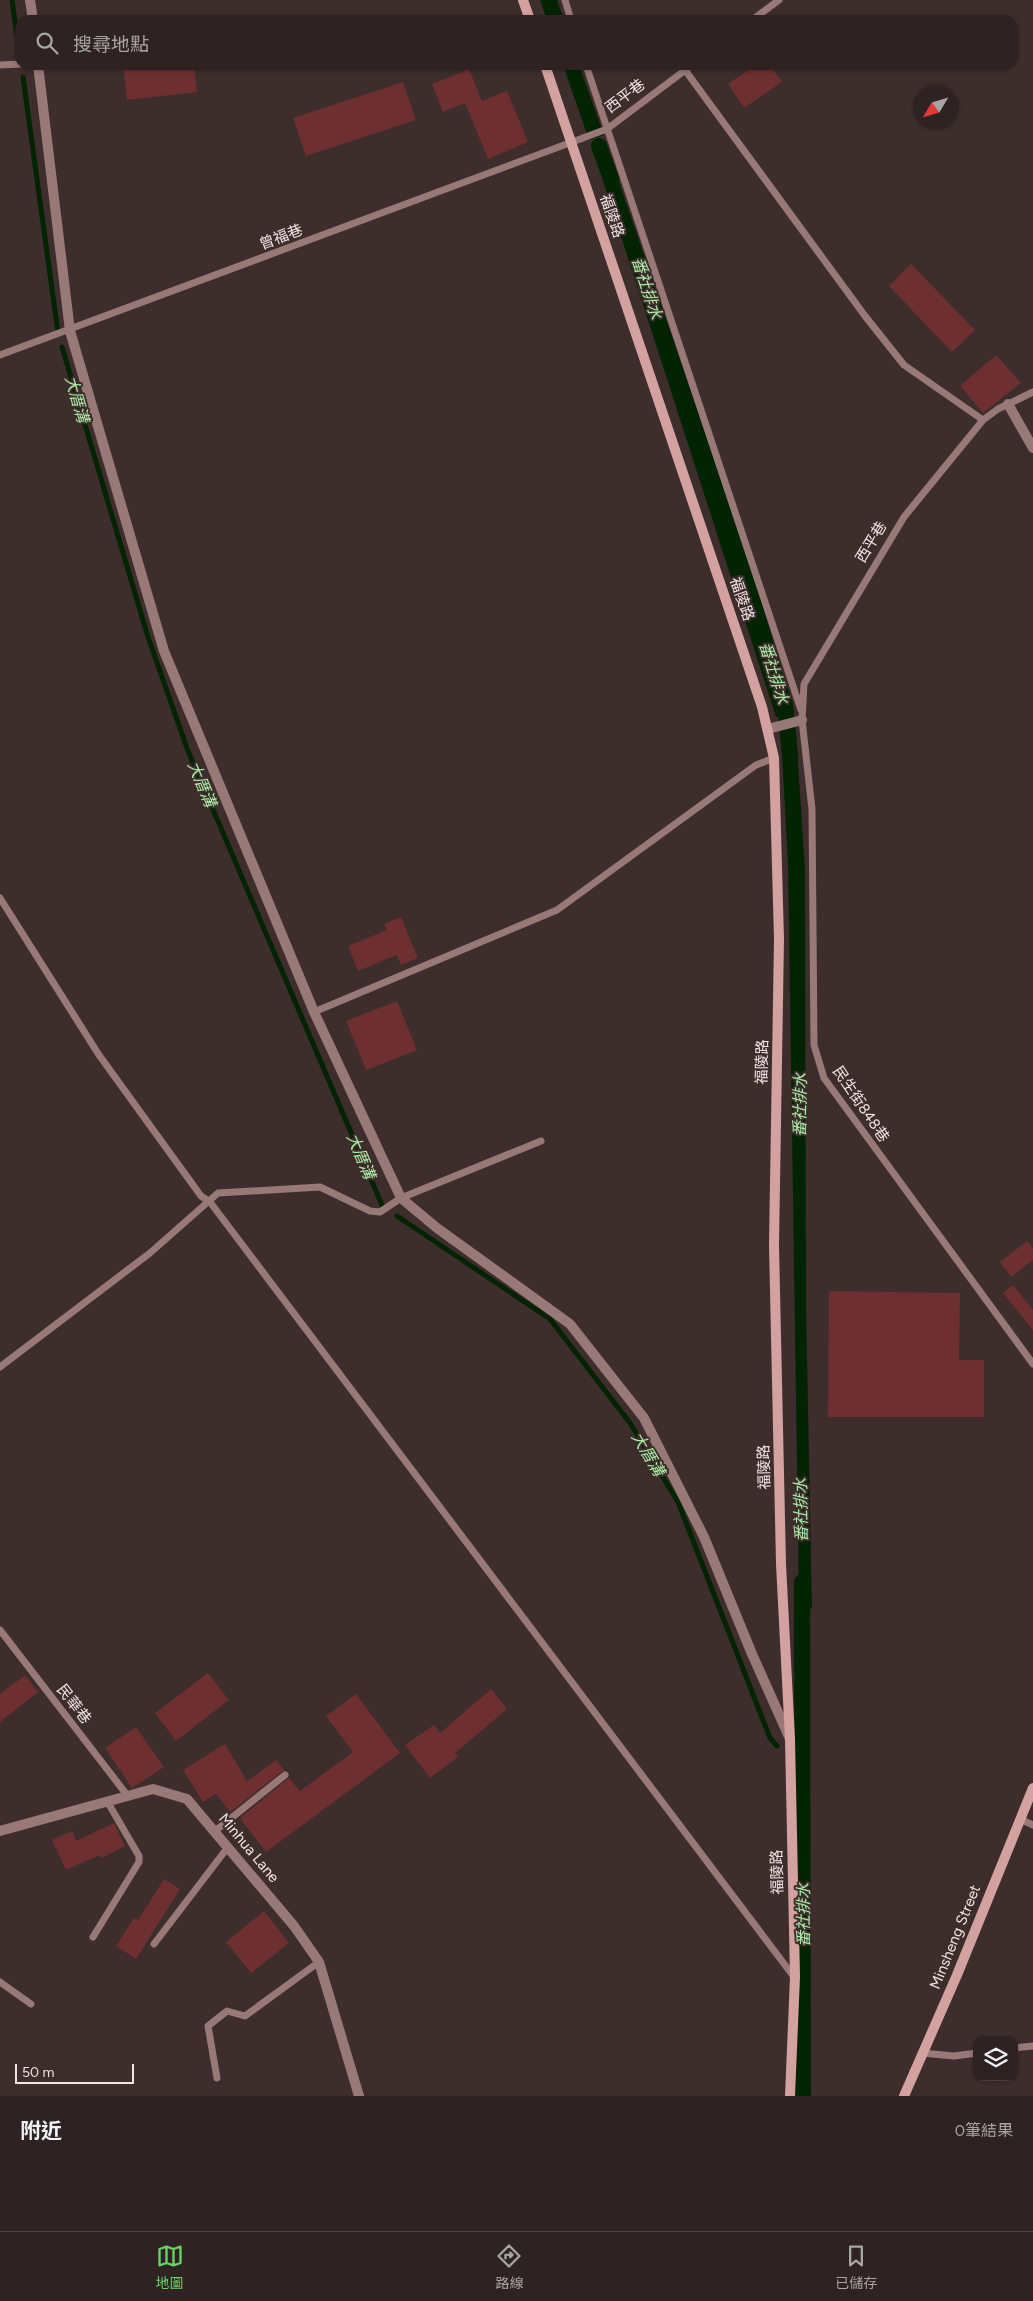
<!DOCTYPE html>
<html lang="zh-TW">
<meta charset="utf-8">
<style>
:root{--surface:#2e2222;--page:#362a2a;--text:#f1f3f6;--muted:#a7a4a5;--line:#493f40;--accent:#68d465}
body{margin:0;font-family:Figtree,"Noto Sans TC",sans-serif;background:var(--page);color:var(--text)}
.controls{position:absolute;right:15px;bottom:15px;display:grid;overflow:hidden;border-radius:10px;box-shadow:0 1px 4px #0004}
.controls button{width:45px;height:45px;display:grid;place-items:center;padding:0;border:0;border-bottom:1px solid var(--line);background:var(--surface);color:var(--text);font:25px sans-serif}
.compass{position:absolute;left:913px;top:85px;width:45px;height:45px;border-radius:50%;background:var(--surface);box-shadow:0 1px 4px #0004;rotate:232deg}
.scale{position:absolute;left:15px;bottom:12px;width:119px;box-sizing:border-box;padding-left:5px;border:2px solid #efe3e3;border-top:0;font-size:14px;line-height:18px;white-space:nowrap;color:#efe3e3;-webkit-text-stroke:4px #3e2d2d;paint-order:stroke}
.list{margin:0;padding:0;list-style:none}
h2{display:flex;justify-content:space-between;align-items:center;height:65px;margin:0;padding:0 20px;font-size:21px}
h2 small{font-size:16px;font-weight:400;color:var(--muted)}
.icon{flex:none;width:28px;height:28px;fill:none;stroke:currentColor;stroke-width:2;stroke-linecap:round;stroke-linejoin:round}
.map{position:relative;flex:none;width:1033px;height:2096px;overflow:hidden}
.search{position:absolute;background:var(--surface);box-shadow:0 1px 4px #0004;left:15px;right:15px;top:15px;height:55px;display:flex;align-items:center;gap:12px;box-sizing:border-box;padding:0 18px;border-radius:15px;color:var(--muted);font-size:19px}
.sheet{height:135px;background:var(--surface)}
nav{display:flex;justify-content:space-around;align-items:center;box-sizing:border-box;height:70px;border-top:1px solid var(--line);background:var(--surface);font-size:14px;color:var(--muted)}
nav a{display:grid;justify-items:center;gap:2px}
nav .on{color:var(--accent)}
.map>svg:first-child{display:block}
.water{fill:#032403}
.lines{fill:none;stroke-linecap:round;stroke-linejoin:round}
.stream{stroke:#032403;stroke-width:5}
.canal{stroke:#032403;stroke-width:16}
.building{fill:#6d2f30}
.lane{stroke:#997978;stroke-width:7}
.street{stroke:#997978;stroke-width:10}
.secondary{stroke:#d3a19f;stroke-width:10}
.labels{text-anchor:middle;dominant-baseline:central;stroke-width:4;stroke-linejoin:round;paint-order:stroke}
.street-label{font-size:15px;fill:#efe3e3;stroke:#3e2d2d}
.water-label{font-size:16px;font-style:italic;fill:#a9eca4;stroke:#3e2d2d}
</style>
<div class="map">
<svg width="1033" height="2096" viewBox="0 0 1033 2096">
<rect width="100%" height="100%" fill="#3e2d2d"/>
<!-- water -->
<path class="water" d="M540,0H557L564,20H547Z
M563,65H579L604,135L589,140Z
M610,156L753,572L794,713L776,717L597,162Z
M796,732L805,870L806,1306L812,1609L799,1600L788,864L781,736Z"/>
<g class="lines">
<!-- stream -->
<path class="stream" d="M12,0L19,51
M23,77L58,333
M62,347L148,637L188,751L382,1205
M397,1216L550,1319L630,1423L678,1502L770,1738L777,1746
M803,1776L804,1777"/>
<!-- canal -->
<path class="canal" d="M599,146L611,179
M781,693L785,704L790,756
M802,1582L803,2096"/>
</g>
<!-- building -->
<path class="building" d="M123,65H194L197,92L127,100Z
M755,65H770L782,82L744,108L728,84Z
M469,69L482,101L507,91L528,142L488,159L465,103L443,112L432,84Z
M403,82L416,120L306,156L293,118Z
M911,264L975,330L952,352L889,286Z
M996,355L1021,383L983,413L960,386Z
M401,917L418,958L401,965L397,955L358,971L348,946L387,930L384,924Z
M397,1001L417,1050L366,1070L346,1021Z
M1027,1241L1033,1249V1260L1011,1277L1000,1262Z
M1013,1285L1033,1310V1330L1003,1293Z
M829,1291L960,1293L959,1360H984V1417H828Z
M208,1673L229,1700L176,1741L155,1713Z
M25,1675L38,1692L0,1722V1694Z
M491,1689L507,1709L455,1753L458,1757L430,1778L405,1745L434,1725L440,1733Z
M356,1694L400,1753L266,1852L240,1818L289,1778L300,1791L353,1752L326,1716Z
M136,1727L164,1767L132,1788L105,1748Z
M225,1744L247,1781L276,1760L284,1770L230,1812L216,1794L203,1802L183,1770Z
M114,1823L125,1846L101,1858L100,1855L66,1870L52,1840L72,1831L76,1841Z
M164,1879L180,1889L136,1959L116,1946L134,1918L138,1920Z
M264,1911L289,1943L251,1973L226,1942Z"/>
<g class="lines">
<!-- lane -->
<path class="lane" d="M565,0L571,20
M752,20L779,0
M0,65L20,64
M586,65L801,710
M685,70L865,316L904,365L983,420
M0,355L607,129L692,65
M1033,392L998,409L983,420L904,517L804,684L802,720L812,809L814,1045L824,1078L1033,1364
M0,898L99,1055L201,1196L210,1202L794,1977
M314,1012L557,910L756,765L774,758
M0,1367L150,1253L218,1193L320,1187L370,1211L380,1212L401,1198L541,1141
M0,1630L127,1795
M1020,1819L1033,1825
M215,1831L285,1775
M93,1937L139,1862V1856L107,1801
M154,1944L228,1847
M0,1982L31,2004
M1014,2048L1033,2046
M922,2053L954,2056L977,2053
M217,2078L208,2026L227,2011L245,2016L319,1962"/>
<!-- street -->
<path class="street" d="M30,0L33,20
M38,65L70,331L164,651L314,1012L401,1198L437,1228L570,1324L644,1418L704,1537L752,1654L790,1739
M1008,404L1033,448
M768,729L802,720
M0,1831L153,1789L187,1799L294,1926L319,1962L359,2096"/>
<!-- secondary -->
<path class="secondary" d="M523,0L530,20
M545,65L762,707L774,758L779,939L774,1245L781,1564L790,1739L795,1977L790,2096
M904,2096L957,1975L1033,1788"/>
</g>
<g class="labels">
<!-- street labels -->
<g class="street-label">
<text transform="translate(625 96) rotate(-37)">西平巷</text>
<text transform="translate(612 216) rotate(71)">福陵路</text>
<text transform="translate(281 237) rotate(-21)">曾福巷</text>
<text transform="translate(871 542) rotate(-59)">西平巷</text>
<text transform="translate(742 599) rotate(71)">福陵路</text>
<text transform="translate(762 1062) rotate(-89)">福陵路</text>
<text transform="translate(861 1104) rotate(56)">民生街848巷</text>
<text transform="translate(764 1467) rotate(-91)">福陵路</text>
<text transform="translate(74 1704) rotate(52)">民華巷</text>
<text transform="translate(249 1848) rotate(50)">Minhua Lane</text>
<text transform="translate(777 1872) rotate(-91)">福陵路</text>
<text transform="translate(955 1937) rotate(-68)">Minsheng Street</text>
</g>
<!-- water labels -->
<g class="water-label">
<text transform="translate(647 288) rotate(72)">番社排水</text>
<text transform="translate(77 399) rotate(74)">大厝溝</text>
<text transform="translate(774 673) rotate(73)">番社排水</text>
<text transform="translate(202 784) rotate(67)">大厝溝</text>
<text transform="translate(800 1105) rotate(-89)">番社排水</text>
<text transform="translate(361 1156) rotate(67)">大厝溝</text>
<text transform="translate(648 1454) rotate(59)">大厝溝</text>
<text transform="translate(801 1510) rotate(-91)">番社排水</text>
<text transform="translate(803 1915) rotate(-90)">番社排水</text>
</g>
</g>
</svg>
<div class="controls">
<button><svg class="icon" aria-label="layers" viewBox="0 0 24 24"><path d="M12 4l9 5-9 5-9-5zM3 14l9 5 9-5"/></svg></button>
</div>
<svg class="compass" viewBox="-18 -18 36 36"><path d="M0-13l5 13h-10z" fill="#e53935"/><path d="M0 13l5-13h-10z" fill="#a7a4a5"/></svg>
<div class="scale">50 m</div>
<div class="search"><svg class="icon" aria-label="search" viewBox="0 0 24 24"><circle cx="10" cy="10" r="6"/><path d="M15 15l6 6"/></svg>搜尋地點</div>
</div>
<section class="sheet">
<h2>附近<small>0筆結果</small></h2>
<ul class="list">
</ul>
</section>
<nav>
<a class="on"><svg class="icon" aria-label="map" viewBox="0 0 24 24"><path d="M3 6l6-2 6 2 6-2v14l-6 2-6-2-6 2zM9 4v14M15 6v14"/></svg>地圖</a>
<a><svg class="icon" aria-label="directions" viewBox="0 0 24 24"><path d="M12 3l9 9-9 9-9-9zM9 14v-3h6M13 9l2 2-2 2"/></svg>路線</a>
<a><svg class="icon" aria-label="saved" viewBox="0 0 24 24"><path d="M7 4h10v16l-5-4-5 4z"/></svg>已儲存</a>
</nav>
